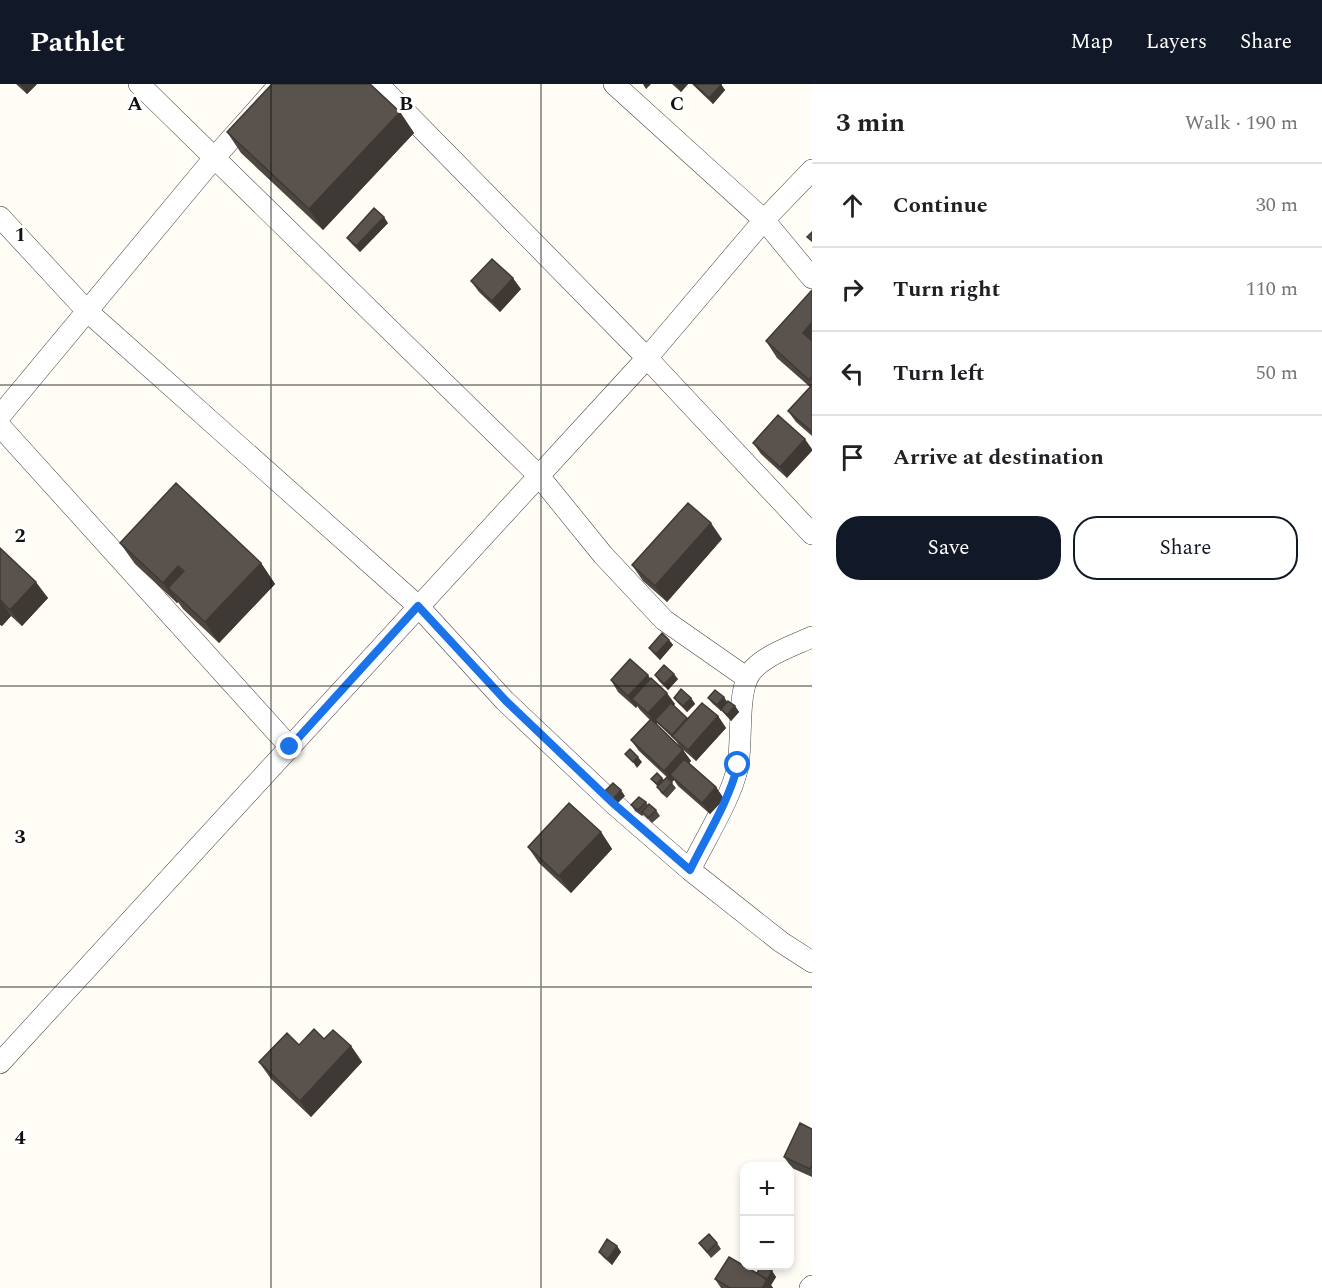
<!DOCTYPE html>
<meta charset="utf-8">
<style>
:root{--surface:#fff;--page:#f2f2f2;--text:#202124;--muted:#757577;--line:#e0e0e0;--accent:#111827}
body{margin:0;font-family:Spectral,serif;background:var(--page);color:var(--text)}
.controls{position:absolute;right:18px;bottom:18px;display:grid;overflow:hidden;border-radius:12px;box-shadow:0 3px 9px #0003}
.controls button{width:54px;height:54px;display:grid;place-items:center;padding:0;border:0;border-bottom:2px solid var(--line);background:var(--surface);color:var(--text);font:30px sans-serif}
.stop{position:absolute;width:18px;height:18px;margin:-14px;border:4px solid #1a73e8;border-radius:50%;background:#fff}
.stop.end{background:#1a73e8;border-color:#fff;box-shadow:0 2px 6px #0008}
.list{margin:0;padding:0;list-style:none}
h2{display:flex;justify-content:space-between;align-items:center;height:78px;margin:0;padding:0 24px;font-size:26px}
h2 small{font-size:20px;font-weight:400;color:var(--muted)}
.list li{display:grid;grid-template-columns:39px 1fr auto;gap:18px;align-items:center;box-sizing:border-box;height:84px;padding:0 24px;border-top:2px solid var(--line)}
.list b{display:block;font-size:22px;white-space:nowrap}
.list em{font-size:20px;font-style:normal;color:var(--muted)}
.actions{display:flex;gap:12px;padding:18px 24px}
.actions a{flex:1;padding:14px 0;border:2px solid var(--accent);border-radius:24px;text-align:center;font-size:21px;color:var(--accent)}
.actions .main{background:var(--accent);color:#fff}
.icon{flex:none;width:33px;height:33px;fill:none;stroke:currentColor;stroke-width:2;stroke-linecap:round;stroke-linejoin:round}
.map{position:relative;flex:none;width:812px;height:1204px;overflow:hidden}
header{display:flex;align-items:center;gap:36px;box-sizing:border-box;height:84px;padding:0 30px;background:var(--accent);color:#fff}
header strong{font-size:28px}
nav{display:flex;gap:33px;margin-inline-start:auto;font-size:21px}
main{display:flex}
aside{flex:1;background:var(--surface)}
.map>svg:first-child{display:block}
.lines{fill:none;stroke-linecap:round;stroke-linejoin:round}
.minor-casing{stroke:#444;stroke-width:22}
.minor{stroke:#fff;stroke-width:21}
.wall{fill:#4d4742}
.shaded-wall{fill:#3f3936}
.building{fill:#5a524d;stroke:#3f3936;stroke-width:1.5}
.route{stroke:#1a73e8;stroke-width:8}
.grid{fill:none;stroke:#111;stroke-width:1.5;stroke-opacity:0.55}
.grid-label{font-size:20px;text-anchor:middle;font-weight:bold;fill:#111;stroke:#fff;stroke-width:6;stroke-linejoin:round;paint-order:stroke}
</style>
<header>
<strong>Pathlet</strong>
<nav><a>Map</a><a>Layers</a><a>Share</a></nav>
</header>
<main>
<div class="map">
<svg width="812" height="1204" viewBox="0 0 812 1204">
<rect width="100%" height="100%" fill="#fffdf5"/>
<g class="lines">
<defs>
<path id="minor" d="M139,0L539,392L603,471L664,536L747,594
M378,0L647,274L812,450
M614,0L764,136L812,194
M0,133L87,227L418,522L505,617L614,720L690,786L781,858L812,878
M0,332L215,73L280,0
M0,342L290,663
M690,786C705,755 731,715 738,682C742,657 738,616 747,595C755,574 793,562 812,553
M0,979L647,274L764,136L812,86
M810,1204L812,1202"/>
</defs>
<!-- minor casing -->
<use href="#minor" class="minor-casing"/>
<!-- minor -->
<use href="#minor" class="minor"/>
</g>
<!-- wall -->
<path class="wall" d="M16,0H37L27,10Z
M672,0H688L681,8Z
M692,0H721L725,6L713,20Z
M400,28L414,49L323,146L241,69L227,48Z
M388,139L360,168L351,159L347,154Z
M471,197L521,205L500,228L479,208Z
M812,206V352L796,338L788,327L810,303L777,274L766,257Z
M778,331L787,394L761,370L753,359Z
M722,455L667,518L643,497L632,481Z
M120,459L261,479L275,500L219,559L183,525L178,518L177,519L135,480Z
M0,464L48,514L22,542L11,532L2,542L0,541Z
M669,556L673,561L660,576L653,569L649,564Z
M655,591L678,595L668,606L659,597Z
M650,595L675,620L673,622L688,635L718,632L726,644L696,677L680,663L676,657L657,639L656,640L683,666L691,677L689,679L716,703L724,715L710,730L678,702L674,696L672,698L639,667L631,656L650,636L640,626L637,622L636,624L618,608L611,596Z
M674,614H691L695,620L687,628L678,619Z
M708,614L727,618L735,622L739,628L731,637L721,626V627L712,619Z
M662,694L664,696L672,699L676,704L667,714L661,709L658,703L651,695Z
M646,718L648,721L656,726L660,732L652,739L644,730L642,732L635,727L631,721Z
M601,748L612,765L571,809L539,779L528,763Z
M324,955L351,962L362,978L311,1033L271,995L259,978L299,961Z
M812,1045V1093L792,1084L784,1073Z
M699,1159H717L721,1165L711,1174Z
M617,1162L621,1168L612,1181L603,1173L599,1168Z
M759,1182H774L772,1187L776,1193L771,1201L773,1204H721L715,1195L757,1189L760,1183Z"/>
<!-- shaded-wall -->
<path class="shaded-wall" d="M20,0H37L27,10Z
M643,0H651L646,5Z
M675,0H688L681,8Z
M721,1L725,6L713,20L709,14Z
M400,28L414,49L323,146L309,125Z
M384,133L388,139L360,168L356,162Z
M513,194L521,205L500,228L492,217Z
M812,238V262L803,249Z
M805,355L812,365V367L787,394L780,383Z
M711,439L722,455L667,518L655,502Z
M261,479L275,500L219,559L205,538Z
M178,482L193,502L168,504L178,518L177,519L163,499Z
M36,498L48,514L22,542L10,526Z
M0,516L11,532L2,542L0,540Z
M669,556L673,561L660,576L656,570Z
M674,590L678,595L668,606L664,600Z
M648,591L655,602L632,615L637,622L636,624L628,612Z
M667,609L675,620L658,639L655,636L657,639L656,641L648,629Z
M724,613L728,619L721,627L717,621Z
M691,614L695,620L687,628L683,622Z
M735,622L739,628L731,637L727,631Z
M718,632L726,644L696,677L688,666Z
M683,666L691,677L675,695L670,691L674,696L672,698L664,687Z
M638,673L642,678L637,684L633,678Z
M662,694L666,700L661,706L657,700Z
M716,703L724,715L710,730L702,719Z
M621,706L625,712L617,720L613,715Z
M601,748L612,765L571,809L559,792Z
M351,962L362,978L311,1033L300,1017Z
M617,1162L621,1168L612,1181L608,1175Z
M768,1182H774L772,1187L776,1193L771,1201L773,1204H762L772,1188Z"/>
<!-- building -->
<path class="building" d="M272,0H370L400,28L309,125L227,48Z
M694,0H721V1L709,14Z
M374,124L384,133L356,162L347,154Z
M812,148V157L807,153Z
M492,175L513,194L492,217L471,197Z
M812,206V238L803,249L812,257V293L809,296L766,257Z
M811,302L812,303V348L788,327Z
M778,331L805,355L780,383L753,359Z
M176,399L261,479L205,538L168,504L184,487L178,482L163,499L120,459Z
M688,419L711,439L655,502L632,481Z
M0,464L36,498L10,526L0,516Z
M662,549L669,556L656,570L649,564Z
M630,575L648,591L628,612L611,596Z
M664,581L674,590L664,600L655,591Z
M651,594L667,609L648,629L632,615Z
M681,605L691,614L683,622L674,614Z
M715,606L724,613L717,621L708,614Z
M728,617L735,622L727,631L721,625Z
M671,619L687,634L672,651L655,636Z
M702,619L718,632L688,666L672,652Z
M651,635L683,666L664,687L631,656Z
M630,665L638,673L633,678L625,670Z
M684,675L716,703L702,719L670,691Z
M657,689L662,694L657,700L651,695Z
M667,693L672,699L663,709L657,703Z
M613,699L621,706L613,715L605,707Z
M639,713L646,718L638,726L631,721Z
M569,719L601,748L559,792L528,763Z
M649,720L656,726L648,734L642,728Z
M314,945L324,955L333,946L351,962L300,1017L259,978L287,949L299,961Z
M800,1039L812,1045V1081L810,1085L784,1073Z
M709,1150L717,1159L707,1168L699,1159Z
M607,1155L617,1162L608,1175L599,1168Z
M729,1173L767,1195L762,1204H730L715,1195Z
M761,1182L772,1187L767,1196L757,1189Z"/>
<g class="lines">
<!-- route -->
<path class="route" d="M290,663L418,522L506,617L614,720L690,786C707,751 728,719 738,681"/>
</g>
<!-- grid -->
<path class="grid" d="M271,0V1204M541,0V1204M0,301H812M0,602H812M0,903H812"/>
<g class="grid-label">
<text x="135" y="26">A</text>
<text x="406" y="26">B</text>
<text x="677" y="26">C</text>
<text x="20" y="157">1</text>
<text x="20" y="458">2</text>
<text x="20" y="759">3</text>
<text x="20" y="1060">4</text>
</g>
</svg>
<div class="controls">
<button>+</button>
<button>−</button>
</div>
<div class="stop" style="left:738px;top:681px"></div>
<div class="stop end" style="left:290px;top:663px"></div>
</div>
<aside>
<h2>3 min<small>Walk · 190 m</small></h2>
<ul class="list">
<li><svg class="icon" aria-label="ahead" viewBox="0 0 24 24"><path d="M12 20V5M6 11l6-6 6 6"/></svg><div><b>Continue</b></div><em>30 m</em></li>
<li><svg class="icon" aria-label="right" viewBox="0 0 24 24"><path d="M7 20v-9h11M14 6l5 5-5 5"/></svg><div><b>Turn right</b></div><em>110 m</em></li>
<li><svg class="icon" aria-label="left" viewBox="0 0 24 24"><path d="M17 20v-9H6M10 6l-5 5 5 5"/></svg><div><b>Turn left</b></div><em>50 m</em></li>
<li><svg class="icon" aria-label="arrive" viewBox="0 0 24 24"><path d="M6 21V4h12l-3 4 3 4H6"/></svg><div><b>Arrive at destination</b></div></li>
</ul>
<div class="actions"><a class="main">Save</a><a>Share</a></div>
</aside>
</main>
